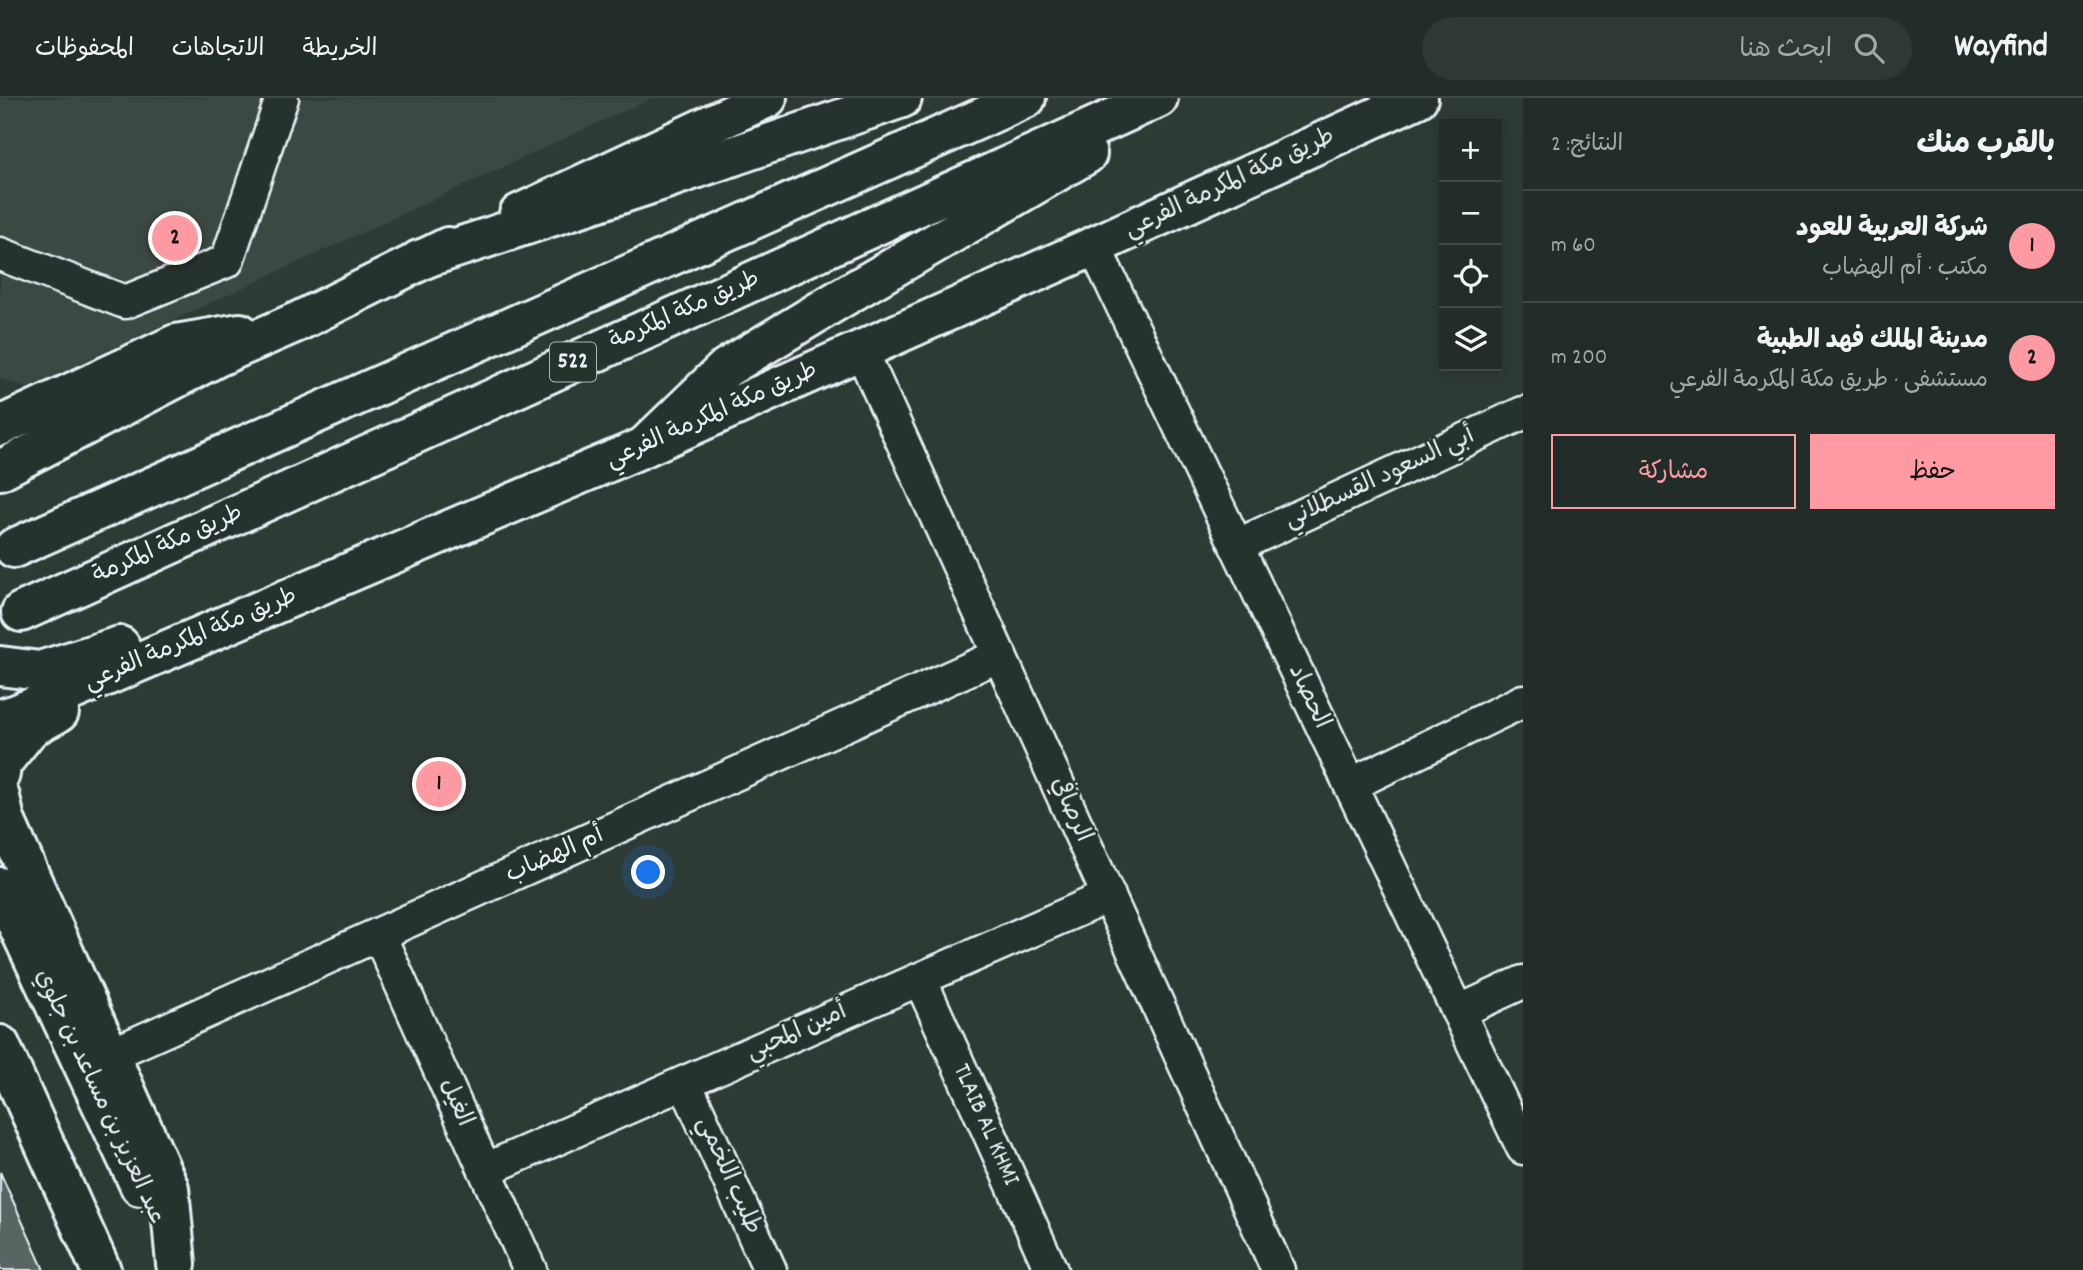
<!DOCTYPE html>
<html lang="ar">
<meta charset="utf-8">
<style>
:root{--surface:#222c28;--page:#2e3834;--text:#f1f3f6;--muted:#a2a7a8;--line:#3f4845;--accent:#ff9aa2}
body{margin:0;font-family:Dekko,"Playpen Sans Arabic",sans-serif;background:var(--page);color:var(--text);direction:rtl}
.controls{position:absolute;right:21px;top:21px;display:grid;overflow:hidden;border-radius:0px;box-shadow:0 4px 18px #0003}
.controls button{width:63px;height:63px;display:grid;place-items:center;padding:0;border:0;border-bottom:2px solid var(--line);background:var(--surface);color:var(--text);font:35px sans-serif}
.you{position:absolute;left:649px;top:775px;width:24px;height:24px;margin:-18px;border:5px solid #fff;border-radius:50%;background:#1a73e8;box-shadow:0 0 0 10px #1a73e833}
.badge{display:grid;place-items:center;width:46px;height:46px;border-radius:50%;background:var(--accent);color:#111;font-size:23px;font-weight:700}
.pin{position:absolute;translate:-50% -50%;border:4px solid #fff;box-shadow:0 2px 7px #0006}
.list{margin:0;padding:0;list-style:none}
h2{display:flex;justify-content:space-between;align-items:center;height:91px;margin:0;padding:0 28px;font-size:30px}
h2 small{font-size:23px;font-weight:400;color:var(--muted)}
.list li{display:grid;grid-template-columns:46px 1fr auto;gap:21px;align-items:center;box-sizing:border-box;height:112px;padding:0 28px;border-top:2px solid var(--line)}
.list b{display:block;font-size:26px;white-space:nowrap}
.list p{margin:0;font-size:23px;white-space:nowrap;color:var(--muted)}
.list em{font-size:23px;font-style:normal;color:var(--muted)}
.actions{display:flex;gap:14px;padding:21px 28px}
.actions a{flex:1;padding:16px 0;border:2px solid var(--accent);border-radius:0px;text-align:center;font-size:24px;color:var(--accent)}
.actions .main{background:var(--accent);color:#111}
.icon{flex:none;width:38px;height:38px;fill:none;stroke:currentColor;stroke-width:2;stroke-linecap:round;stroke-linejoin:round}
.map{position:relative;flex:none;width:1523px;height:1172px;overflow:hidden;direction:ltr}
header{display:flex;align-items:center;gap:42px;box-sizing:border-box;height:98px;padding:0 35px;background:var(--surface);border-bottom:2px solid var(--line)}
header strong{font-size:33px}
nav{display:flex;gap:38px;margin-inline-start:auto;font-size:24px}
.search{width:490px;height:63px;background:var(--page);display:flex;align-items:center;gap:18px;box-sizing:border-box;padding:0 24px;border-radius:38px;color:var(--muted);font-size:26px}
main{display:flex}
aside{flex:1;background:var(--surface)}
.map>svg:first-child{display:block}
.built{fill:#3b4843}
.building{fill:#596563;stroke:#e8f1f8;stroke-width:2;filter:url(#shadow)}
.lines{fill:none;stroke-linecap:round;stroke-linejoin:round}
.minor-casing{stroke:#e8f1f8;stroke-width:37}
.major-casing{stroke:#e8f1f8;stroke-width:44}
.highway-casing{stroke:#e8f1f8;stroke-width:44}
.minor{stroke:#26332d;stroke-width:32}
.major{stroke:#26332d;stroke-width:38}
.highway{stroke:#26332d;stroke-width:38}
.labels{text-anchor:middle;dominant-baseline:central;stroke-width:5;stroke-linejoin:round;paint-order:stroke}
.shield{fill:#26332d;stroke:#aeb8bb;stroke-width:2}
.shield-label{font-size:23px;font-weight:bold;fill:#e8f1f8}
.street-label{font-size:24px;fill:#e8f1f8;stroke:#26332d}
</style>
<header>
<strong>Wayfind</strong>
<div class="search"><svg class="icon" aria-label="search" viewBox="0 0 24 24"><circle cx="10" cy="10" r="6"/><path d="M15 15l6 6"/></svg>ابحث هنا</div>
<nav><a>الخريطة</a><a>الاتجاهات</a><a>المحفوظات</a></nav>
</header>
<main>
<aside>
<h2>بالقرب منك<small>النتائج: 2</small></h2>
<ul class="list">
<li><span class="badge">1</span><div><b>شركة العربية للعود</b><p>مكتب · أم الهضاب</p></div><em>60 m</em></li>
<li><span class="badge">2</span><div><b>مدينة الملك فهد الطبية</b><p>مستشفى · طريق مكة المكرمة الفرعي</p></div><em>200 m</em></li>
</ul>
<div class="actions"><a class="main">حفظ</a><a>مشاركة</a></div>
</aside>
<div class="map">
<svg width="1523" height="1172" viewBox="0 0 1523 1172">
<defs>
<filter id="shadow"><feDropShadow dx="-6" dy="6" stdDeviation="3.5" flood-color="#0009"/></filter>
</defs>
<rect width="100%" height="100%" fill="#2e3b35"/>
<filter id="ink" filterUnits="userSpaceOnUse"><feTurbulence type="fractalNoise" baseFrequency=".0143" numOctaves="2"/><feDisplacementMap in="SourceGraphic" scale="14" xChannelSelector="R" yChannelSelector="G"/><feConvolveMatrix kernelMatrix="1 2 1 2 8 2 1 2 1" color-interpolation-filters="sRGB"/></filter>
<g filter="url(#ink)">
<!-- built -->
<path class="built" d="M0,0H652L27,290L0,280Z"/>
<!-- building -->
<path class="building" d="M0,1074L44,1172H0Z"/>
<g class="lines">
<defs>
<path id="minor" d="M1094,148L1523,1050
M0,156L125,204L227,163L282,0
M861,252L1278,1172
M1236,448L1523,315
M1350,687L1523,603
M379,837L530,1172
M920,881L1051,1172
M1458,914L1523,884
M110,957L1000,557
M685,985L770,1172
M485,1072L1109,798"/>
<path id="major" d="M519,116L767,0
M0,328L176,246L240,235
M0,372L219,258L297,224L448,149
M0,568L40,573L120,548
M0,621L17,616L644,349L1094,148L1418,0
M0,676L1,666L30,630L59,614
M0,699L5,722L169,1090L176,1166
M0,789L140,1088
M0,947L101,1172"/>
<path id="highway" d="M419,162L660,83L902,0
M644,349L726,270L838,202L1087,56
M14,450L1026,0
M21,514L1158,0"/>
</defs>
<!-- minor casing -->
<use href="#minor" class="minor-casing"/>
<!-- major casing -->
<use href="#major" class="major-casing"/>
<!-- highway casing -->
<use href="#highway" class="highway-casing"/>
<!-- minor -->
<use href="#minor" class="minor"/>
<!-- major -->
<use href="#major" class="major"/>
<!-- highway -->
<use href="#highway" class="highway"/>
</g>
</g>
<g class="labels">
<!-- shield labels -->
<rect class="shield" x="550" y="244.5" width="46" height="39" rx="5"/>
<g class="shield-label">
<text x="573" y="264">522</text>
</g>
<!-- street labels -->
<g class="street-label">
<text transform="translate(1230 86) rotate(-25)">طريق مكة المكرمة الفرعي</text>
<text transform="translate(685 213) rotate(-24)">طريق مكة المكرمة</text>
<text transform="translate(712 318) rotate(-24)">طريق مكة المكرمة الفرعي</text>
<text transform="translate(1380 381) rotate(-25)">أبي السعود القسطلاني</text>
<text transform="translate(168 447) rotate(-24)">طريق مكة المكرمة</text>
<text transform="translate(191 542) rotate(-23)">طريق مكة المكرمة الفرعي</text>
<text transform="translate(1308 599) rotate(65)">الحصاد</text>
<text transform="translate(1070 712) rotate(66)">الرصافي</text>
<text transform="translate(555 758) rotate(-24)">أم الهضاب</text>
<text transform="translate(797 935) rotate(-24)">أمين المحبي</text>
<text transform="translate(99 999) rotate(65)">عبد العزيز بن مساعد بن جلوي</text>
<text transform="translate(455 1005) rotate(66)">الغيل</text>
<text transform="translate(985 1027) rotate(66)">TLAIB AL KHMI</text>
<text transform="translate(728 1078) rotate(66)">طليب اللخمي</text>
</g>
</g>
</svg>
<div class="controls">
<button>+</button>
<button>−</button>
<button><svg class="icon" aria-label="locate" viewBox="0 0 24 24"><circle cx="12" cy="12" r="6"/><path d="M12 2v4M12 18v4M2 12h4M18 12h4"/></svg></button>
<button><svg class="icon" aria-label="layers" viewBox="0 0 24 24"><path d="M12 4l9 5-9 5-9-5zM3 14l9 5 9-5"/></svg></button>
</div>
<div class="you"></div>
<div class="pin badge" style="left:439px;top:686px">1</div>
<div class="pin badge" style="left:175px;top:140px">2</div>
</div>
</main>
